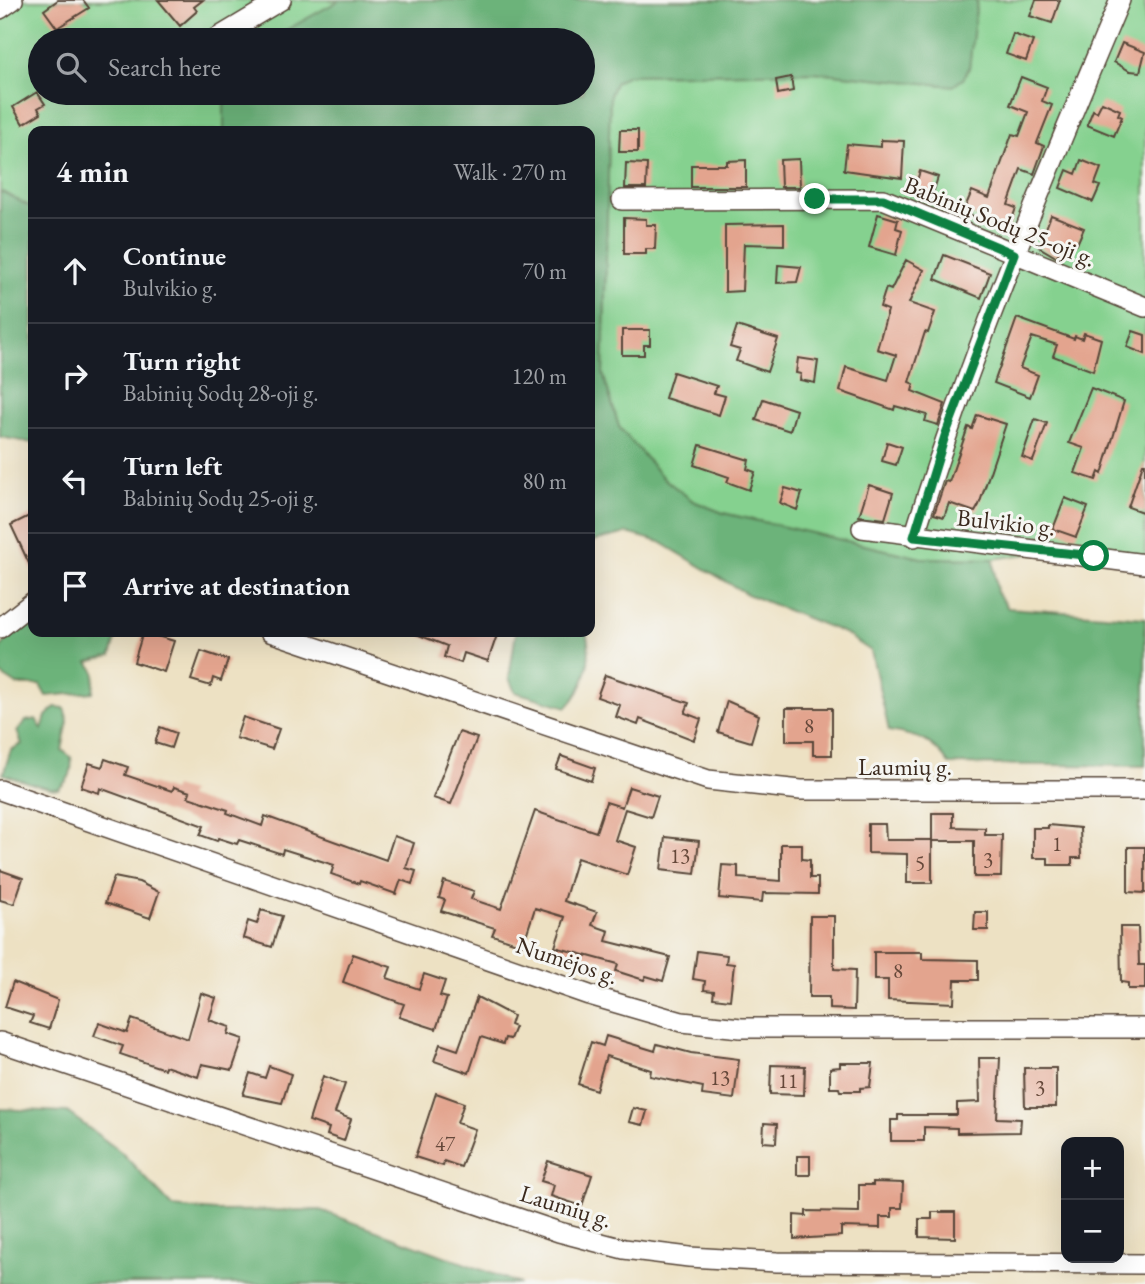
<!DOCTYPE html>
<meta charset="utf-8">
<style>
:root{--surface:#171b24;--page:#20242c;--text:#f1f3f6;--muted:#9ea1a6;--line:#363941}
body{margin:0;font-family:"EB Garamond",serif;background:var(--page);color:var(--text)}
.controls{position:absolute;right:21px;bottom:21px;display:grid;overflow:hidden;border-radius:14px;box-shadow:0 7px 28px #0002}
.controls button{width:63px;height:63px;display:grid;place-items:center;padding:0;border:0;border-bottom:2px solid var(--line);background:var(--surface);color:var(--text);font:35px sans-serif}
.stop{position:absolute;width:21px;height:21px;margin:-16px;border:5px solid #0b8043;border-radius:50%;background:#fff}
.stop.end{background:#0b8043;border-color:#fff;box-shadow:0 2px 7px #0008}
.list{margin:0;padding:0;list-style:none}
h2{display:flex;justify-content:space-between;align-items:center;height:91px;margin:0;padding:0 28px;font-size:30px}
h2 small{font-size:23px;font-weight:400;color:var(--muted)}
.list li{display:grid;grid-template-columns:46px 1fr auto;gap:21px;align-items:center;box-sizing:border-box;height:105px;padding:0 28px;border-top:2px solid var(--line)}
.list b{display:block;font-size:26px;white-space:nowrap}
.list p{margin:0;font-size:23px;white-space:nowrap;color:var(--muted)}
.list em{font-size:23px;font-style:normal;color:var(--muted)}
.icon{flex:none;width:38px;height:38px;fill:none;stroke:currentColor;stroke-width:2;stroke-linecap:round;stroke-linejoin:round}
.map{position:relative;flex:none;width:1145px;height:1284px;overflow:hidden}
.search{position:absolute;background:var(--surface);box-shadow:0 7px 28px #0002;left:28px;top:28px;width:567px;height:77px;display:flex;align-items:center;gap:18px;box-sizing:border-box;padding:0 24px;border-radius:38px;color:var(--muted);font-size:26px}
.panel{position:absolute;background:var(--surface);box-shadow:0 7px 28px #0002;left:28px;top:126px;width:567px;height:511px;border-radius:14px}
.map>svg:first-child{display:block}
.green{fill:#85d18f;stroke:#607e56;stroke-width:2}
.forest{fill:#6cb37a;stroke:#546e4c;stroke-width:2}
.building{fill:#e3a48e}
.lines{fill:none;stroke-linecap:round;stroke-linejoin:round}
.minor-casing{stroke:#564537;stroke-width:22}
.minor{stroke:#fff;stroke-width:19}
.route{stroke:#0b8043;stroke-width:9}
.labels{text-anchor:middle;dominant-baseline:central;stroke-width:6;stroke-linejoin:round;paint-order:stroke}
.number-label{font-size:21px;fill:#65483a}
.street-label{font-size:24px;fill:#3b2a1e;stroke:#f6f6f2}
</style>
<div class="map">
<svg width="1145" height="1284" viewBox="0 0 1145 1284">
<rect width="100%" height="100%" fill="#f6f6f2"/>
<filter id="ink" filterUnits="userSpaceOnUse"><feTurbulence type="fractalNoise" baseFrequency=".0143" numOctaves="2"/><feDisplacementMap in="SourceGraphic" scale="14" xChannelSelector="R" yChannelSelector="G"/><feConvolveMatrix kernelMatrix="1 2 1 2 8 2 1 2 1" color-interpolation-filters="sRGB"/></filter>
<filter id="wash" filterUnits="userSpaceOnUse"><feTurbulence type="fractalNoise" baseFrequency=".00686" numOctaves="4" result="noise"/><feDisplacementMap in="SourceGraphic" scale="28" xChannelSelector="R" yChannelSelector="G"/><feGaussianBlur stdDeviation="1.57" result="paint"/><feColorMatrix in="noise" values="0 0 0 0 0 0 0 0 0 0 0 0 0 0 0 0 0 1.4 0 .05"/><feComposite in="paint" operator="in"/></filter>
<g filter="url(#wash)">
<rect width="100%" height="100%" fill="#ede1c3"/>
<!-- green -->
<path class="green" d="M0,0H340L269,40H40V93H228L224,106V131H33V208L0,193Z
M977,0H1145V558L1048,551L993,559L921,558L723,513L693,501L663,478L619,427L603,374L610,95L615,82L627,75L813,72L953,86L969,68Z"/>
<!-- forest -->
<path class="forest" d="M340,0H977L969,68L964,78L953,86L813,72L627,75L615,83L610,95L603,374L619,427L663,478L693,501L723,513L921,558L993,559L997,593L1008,608L1145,618V766L949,764C932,739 918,736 889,731L871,651L844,633L747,594L660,542L627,533L590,542V131H224V106L228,93H583V40H269Z
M3,192L33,208V443L0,437V193Z
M33,619V632H118L111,656L88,662L95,672L93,692L46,696L40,685H17L0,674V648L21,625Z
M516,632H586C593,657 586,688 567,707L515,692L509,678Z
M55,707L64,708L68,721L62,750L71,757C73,773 70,779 58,789C40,788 21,780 3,774L11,750L22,744L17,731L26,721L36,719L42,729L46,716Z
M0,1109L67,1112L121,1152L173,1207L215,1211L320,1210L520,1284H0Z"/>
<g id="blocks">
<!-- building -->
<path class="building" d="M58,0H83L89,8L57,28L44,10Z
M158,0H203L194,7L197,11L180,26Z
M1036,0H1060L1052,23L1030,16Z
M1013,34L1033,41L1026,61L1006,54Z
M1122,43L1145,52L1140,72L1130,71L1114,62Z
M791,77L793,91L778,94L776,80Z
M1021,77L1047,87L1042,101L1052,105L1037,143L1044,146L1034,174L1021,169L1008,205L1016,208L1008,230L963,212L972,191L989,198L1012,134L1019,136L1028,112L1010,105Z
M37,92L45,104L38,108L41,113L23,124L13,107Z
M1102,102L1120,110L1118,115L1122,117L1114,136L1087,125L1093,110L1097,112Z
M620,130H638V152H619Z
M881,140L904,141L902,178L844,170L847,144L881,147Z
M799,159L800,187H781L780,160Z
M746,160V187H691V165H727V161Z
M1081,160L1101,168L1095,184L1100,186L1093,202L1060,188L1067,170L1076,174Z
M626,163L647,164L646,188H625Z
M920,171L938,177L931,199L913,193Z
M878,214L898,220L896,228L902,230L896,255L869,247Z
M1051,215L1084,228L1077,244L1069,241L1063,256L1058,254L1056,257L1039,247Z
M624,218L646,219V225H656L655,249H646V254H624Z
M784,224V245L744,244L742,291L725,292V225Z
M944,255L990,273L981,298L935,279Z
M906,260L924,270L909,303L935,312L928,333L925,332L909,382L914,384L912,391L945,404L938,425L925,421L927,415L895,406L894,410L840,391L846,367L888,380L896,355L877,349L888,310L880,307L886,288L891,290Z
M778,265L801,267L797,282L777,283Z
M1017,318L1074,339L1075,336L1082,339L1084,333L1101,339L1093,371L1053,356L1057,345L1032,337L1020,368L1038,375L1030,397L994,383Z
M737,326L778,339L767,372L736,361L740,350L730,347Z
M622,330H650V345H644V355H622Z
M1133,331L1145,335V354L1127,347Z
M798,358L818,361L815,383L800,380L801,374L796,373Z
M673,372L717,386L714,393L725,396L719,415L665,398Z
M1091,388L1124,401L1102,474L1099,472L1096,480L1075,473L1084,448L1069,443Z
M763,399L796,410L790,431L756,420Z
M977,415L1006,424L979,505L975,512L949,503L944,517L934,514L945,481L949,482L968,427L972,429Z
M1035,419L1047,423L1033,461L1022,457Z
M887,442L902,447L896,465L882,461Z
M700,445L749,460L747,469L755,472L749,490L727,482L729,477L694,465Z
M1143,464H1145V513L1128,507Z
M869,485L893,493L885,519L859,516Z
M785,488L802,493L797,510L780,503Z
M1065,498L1088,507L1076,537L1053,529Z
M33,514V572L11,525Z
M143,632L174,641L164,672L134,662Z
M411,632H498L488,661L464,653L461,663L444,657L447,646Z
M201,651L228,660L221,681L213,678L211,686L191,680Z
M605,675L689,703L685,713L701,719L694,740L640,719L638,725L616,717L620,705L597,697Z
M727,701L759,715L751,742L718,732Z
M786,708H832V755H813V741H786Z
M243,717L279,729L272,749L236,738Z
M160,727L176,733L171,748L155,743Z
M459,732L477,738L451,804L433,798Z
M561,756L595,768L591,781L556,769Z
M105,759L128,767L125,775L172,791L174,787L190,792L188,797L228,810L227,813L262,826L265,816L386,860L394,836L414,843L406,868L416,871L412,884L401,880L396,894L360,881L359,884L331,874L334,865L283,849L282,854L239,840L237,844L218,838L217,841L200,835L204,826L100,788L99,793L81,787L89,763L102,767Z
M629,787L658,796L651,817L625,809L615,840L636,847L627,875L577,858L564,901L597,912L592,925L609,931L606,941L670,957L663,981L646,976L644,980L616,971L618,964L555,947L565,917L535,908L523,945L492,935L495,928L441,911L445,900L439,898L444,881L474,891L471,899L501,909L535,811L596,832L606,802L622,807Z
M932,813H953V827L985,828V835H1002L1001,877H974V841H932V883H907V854L868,853V824H885L886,840H932Z
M1048,825L1080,828L1081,858H1072V865H1048V858H1033V828H1048Z
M665,837L699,841L695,874L661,870Z
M781,844H802V859L810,860V878H818V894L763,893L762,902L719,898L722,865L738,866V878L781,881Z
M1128,847H1145V893L1128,892Z
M0,870L23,878L14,904L0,900Z
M114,877L139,882L159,892L150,918L105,903Z
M261,910L282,916L272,947L243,938L248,921L257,924Z
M975,912H988V930H974Z
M810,916H834V969L855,970L854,1010L829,1009V997H809Z
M1120,927H1138L1139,965H1145V989H1128V983L1121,982Z
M697,951L727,955L726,963L734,964L730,1000L713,998L714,991L704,990L705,981L693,979Z
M874,952H922V959L978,960V980H955L954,1003L888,1000V980H874Z
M353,954L391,967L387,978L419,989L424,974L445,981L440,996L447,998L436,1029L399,1017L404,1004L343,982Z
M13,982L58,1000L49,1029L30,1023L33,1016L5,1007Z
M201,993L216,998L209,1020L230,1027L228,1034L243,1039L232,1070L202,1064L198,1077L165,1066L164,1069L120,1054L123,1046L94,1036L99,1023L127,1033L132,1019L188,1039Z
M477,997L513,1016L510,1025L515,1027L510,1039L505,1038L503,1044L481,1037L469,1073L434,1061L440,1044L458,1050Z
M606,1036L655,1051L657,1044L691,1053L739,1059L734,1099L702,1095L703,1087L650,1076L651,1070L606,1056L596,1090L578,1084L591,1042L603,1046Z
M979,1058H1000L997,1118L1021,1119L1020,1132L957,1133V1128L924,1127V1141H891V1120H898V1115H957V1103L980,1102Z
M840,1063H873L870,1087L860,1088V1091H840L839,1088H830V1068L840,1067Z
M771,1065L805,1066L804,1095L770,1094Z
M269,1066L291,1074L282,1103L243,1095L250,1073L265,1078Z
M1024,1068H1056V1107H1025Z
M323,1076L345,1084L335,1113L351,1119L344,1141L327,1135L329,1128L309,1121Z
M436,1093L464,1103L457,1123L475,1129L461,1167L444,1161L443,1166L415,1157Z
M633,1108L647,1111L643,1125L629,1122Z
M764,1123L777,1124L776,1143L763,1142Z
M797,1156H810V1175H797Z
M548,1161L592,1175L582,1206L551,1196L554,1185L541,1181Z
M873,1182L903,1183L902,1208H892V1217H880V1228L841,1227V1236L794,1239V1215L806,1216V1211L859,1212V1185H873Z
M932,1212H955V1238L919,1237V1219H932Z"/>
</g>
</g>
<g filter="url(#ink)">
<use href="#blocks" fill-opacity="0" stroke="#564537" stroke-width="2"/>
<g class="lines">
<defs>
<path id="minor" d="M0,9L13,0
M214,40L281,0
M622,200L883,199L1145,307
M862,528L1145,564
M914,537C970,353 1046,177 1120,0
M0,628L33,602
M270,632L708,780L801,790H1145
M0,790L589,995L682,1022L741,1028H1145
M0,1042L559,1232L624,1249L689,1257L777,1262L1145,1264"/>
</defs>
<!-- minor casing -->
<use href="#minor" class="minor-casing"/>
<!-- minor -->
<use href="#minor" class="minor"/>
</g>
</g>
<g class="lines" filter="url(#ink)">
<!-- route -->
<path class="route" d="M815,199H883L1014,254L945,436L914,537L1094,556"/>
</g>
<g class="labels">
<!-- number labels -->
<g class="number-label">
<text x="809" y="725">8</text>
<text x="1057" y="843">1</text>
<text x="680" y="855">13</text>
<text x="988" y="859">3</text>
<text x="920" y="862">5</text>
<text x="898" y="970">8</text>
<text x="720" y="1077">13</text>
<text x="788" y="1080">11</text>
<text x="1040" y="1087">3</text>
<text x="445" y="1143">47</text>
</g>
<!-- street labels -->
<g class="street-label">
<text transform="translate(1000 221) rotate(22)">Babinių Sodų 25-oji g.</text>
<text transform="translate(1006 522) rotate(6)">Bulvikio g.</text>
<text x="905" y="766">Laumių g.</text>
<text transform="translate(567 960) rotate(18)">Numėjos g.</text>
<text transform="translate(566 1206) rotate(17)">Laumių g.</text>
</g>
</g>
</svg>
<div class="controls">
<button>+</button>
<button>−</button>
</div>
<div class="stop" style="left:1094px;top:556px"></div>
<div class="stop end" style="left:815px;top:199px"></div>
<div class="search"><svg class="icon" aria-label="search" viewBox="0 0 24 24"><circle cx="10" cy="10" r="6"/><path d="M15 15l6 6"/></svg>Search here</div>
<section class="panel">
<h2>4 min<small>Walk · 270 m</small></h2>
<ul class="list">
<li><svg class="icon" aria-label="ahead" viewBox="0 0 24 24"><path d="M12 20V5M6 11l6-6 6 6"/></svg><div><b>Continue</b><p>Bulvikio g.</p></div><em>70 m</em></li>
<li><svg class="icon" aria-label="right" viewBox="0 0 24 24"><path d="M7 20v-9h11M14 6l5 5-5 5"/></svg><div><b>Turn right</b><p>Babinių Sodų 28-oji g.</p></div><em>120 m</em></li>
<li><svg class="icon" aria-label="left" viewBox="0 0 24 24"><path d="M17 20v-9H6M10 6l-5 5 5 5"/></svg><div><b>Turn left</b><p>Babinių Sodų 25-oji g.</p></div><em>80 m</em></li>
<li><svg class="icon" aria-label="arrive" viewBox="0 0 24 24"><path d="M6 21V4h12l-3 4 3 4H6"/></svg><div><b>Arrive at destination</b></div></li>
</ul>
</section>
</div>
